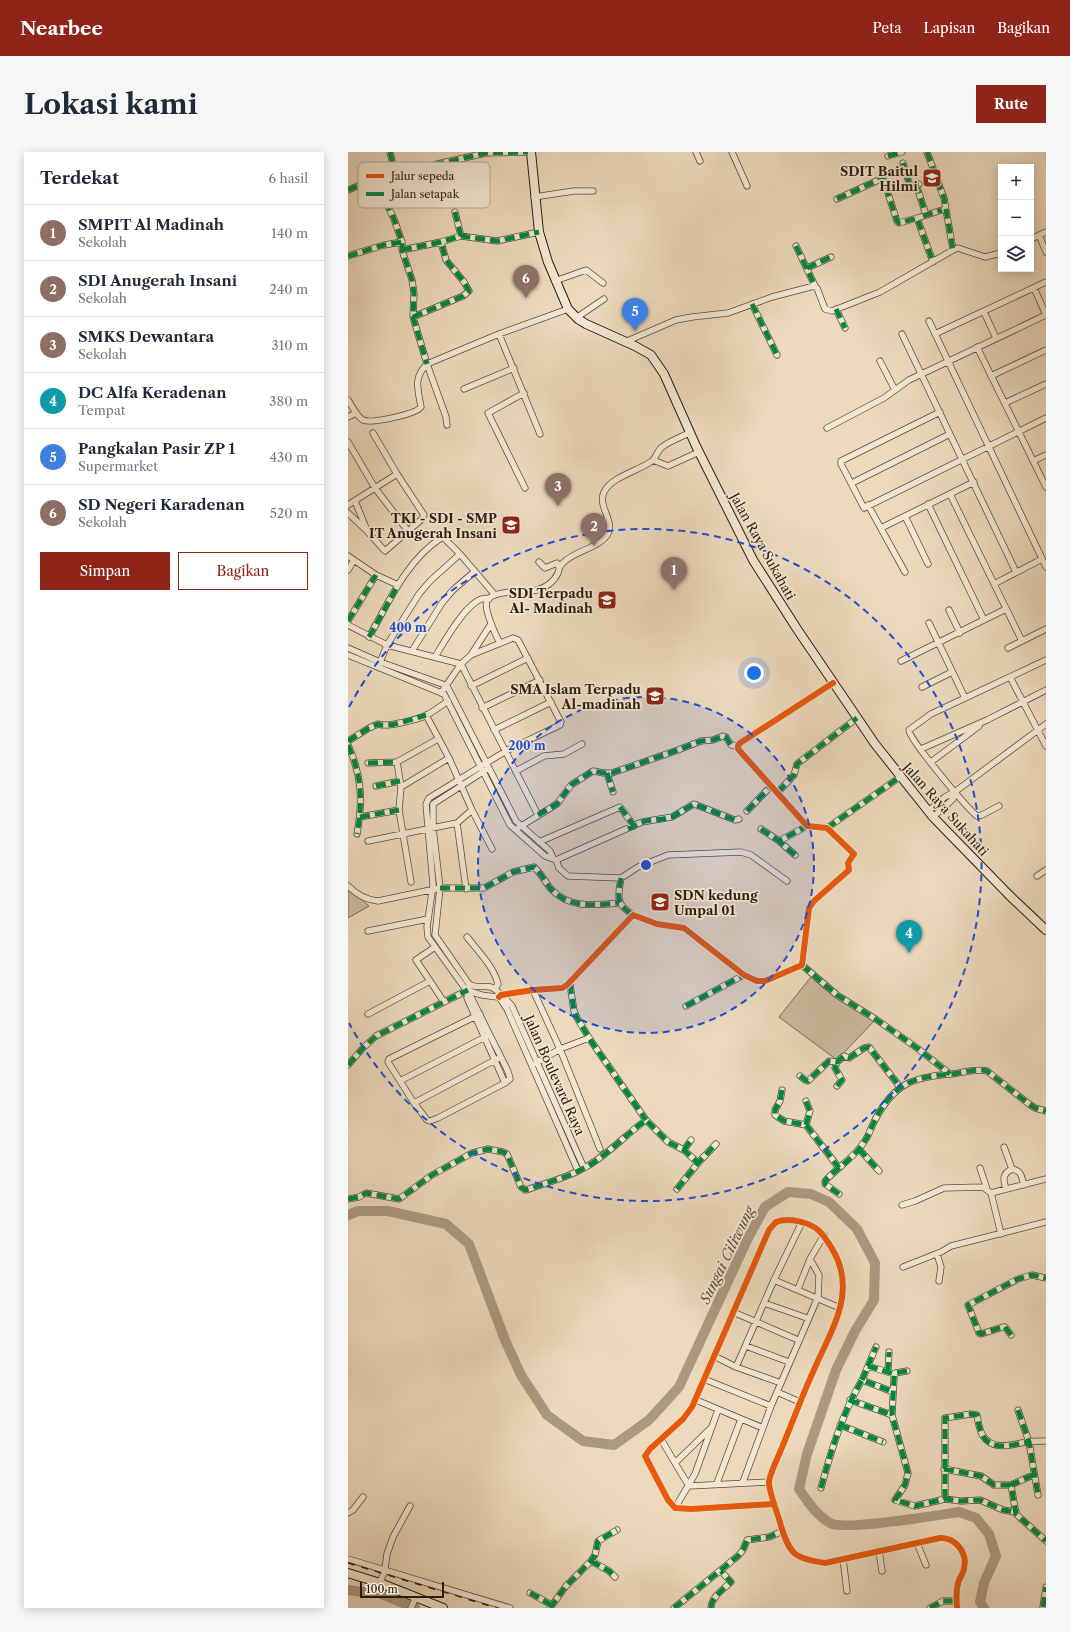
<!DOCTYPE html>
<html lang="id">
<meta charset="utf-8">
<style>
:root{--surface:#fff;--page:#f6f6f7;--text:#1f2937;--muted:#747a83;--line:#e0e1e3;--accent:#8f2418}
body{margin:0;font-family:"Libre Caslon Text",serif;background:var(--page);color:var(--text)}
.controls{position:absolute;right:12px;top:12px;display:grid;overflow:hidden;border-radius:0px;box-shadow:0 2px 10px #0003}
.controls button{width:36px;height:36px;display:grid;place-items:center;padding:0;border:0;border-bottom:1px solid var(--line);background:var(--surface);color:var(--text);font:20px sans-serif}
.scale{position:absolute;left:12px;bottom:10px;width:84px;box-sizing:border-box;padding-left:4px;border:2px solid #2c1c0e;border-top:0;font-size:11px;line-height:14px;white-space:nowrap;color:#2c1c0e;-webkit-text-stroke:3px #f3e7d4;paint-order:stroke}
.you{position:absolute;left:406px;top:521px;width:14px;height:14px;margin:-10px;border:3px solid #fff;border-radius:50%;background:#1a73e8;box-shadow:0 0 0 6px #1a73e833}
.badge{display:grid;place-items:center;width:26px;height:26px;border-radius:50%;background:var(--accent);color:#fff;font-size:13px;font-weight:700}
.pin{position:absolute;translate:-50% -33px;filter:drop-shadow(0 1px 2px #0008)}
.pin::after{content:'';position:absolute;top:21px;width:14px;height:12px;background:inherit;clip-path:polygon(0 0,100% 0,50% 100%)}
.list{margin:0;padding:0;list-style:none}
h2{display:flex;justify-content:space-between;align-items:center;height:52px;margin:0;padding:0 16px;font-size:17px}
h2 small{font-size:13px;font-weight:400;color:var(--muted)}
.list li{display:grid;grid-template-columns:26px 1fr auto;gap:12px;align-items:center;box-sizing:border-box;height:56px;padding:0 16px;border-top:1px solid var(--line)}
.list b{display:block;font-size:15px;white-space:nowrap}
.list p{margin:0;font-size:13px;white-space:nowrap;color:var(--muted)}
.list em{font-size:13px;font-style:normal;color:var(--muted)}
.actions{display:flex;gap:8px;padding:12px 16px}
.actions a{flex:1;padding:9px 0;border:1px solid var(--accent);border-radius:0px;text-align:center;font-size:14px;color:var(--accent)}
.actions .main{background:var(--accent);color:#fff}
.icon{flex:none;width:22px;height:22px;fill:none;stroke:currentColor;stroke-width:2;stroke-linecap:round;stroke-linejoin:round}
.map{position:relative;flex:none;width:698px;height:1456px;overflow:hidden;border-radius:0px}
header{display:flex;align-items:center;gap:24px;box-sizing:border-box;height:56px;padding:0 20px;background:var(--accent);color:#fff}
header strong{font-size:19px}
nav{display:flex;gap:22px;margin-inline-start:auto;font-size:14px}
.intro{display:flex;align-items:center;justify-content:space-between;box-sizing:border-box;height:96px;padding:0 24px}
h1{margin:0;font-size:28px}
.button{padding:10px 18px;border-radius:0px;background:var(--accent);color:#fff;font-size:14px;font-weight:700}
main{display:flex;gap:24px;padding:0 24px}
aside{flex:1;background:var(--surface);border-radius:0px;box-shadow:0 2px 10px #0003}
.map>svg:first-child{display:block}
.green{fill:#ccba9f;stroke:#7c6b56}
.lines{fill:none;stroke-linecap:round;stroke-linejoin:round}
.river{stroke:#ab9982;stroke-width:10}
.street-casing{stroke:#5c4c3a;stroke-width:7}
.secondary-casing{stroke:#2c1c0e;stroke-width:10}
.street{stroke:#f3e7d4;stroke-width:5.5}
.secondary{stroke:#f3e7d4;stroke-width:8}
.rail{stroke:#2c1c0e;stroke-width:1.5;stroke-dasharray:7 7;stroke-linecap:butt}
.quiet{stroke:#00873e;stroke-width:5;stroke-dasharray:10 5;stroke-linecap:butt}
.cycleway-casing{stroke:#f3e7d4;stroke-width:8}
.cycleway{stroke:#e8590c;stroke-width:6}
.ring{fill:none;stroke:#1d4ed8;stroke-width:2;stroke-dasharray:7 5}
.labels{text-anchor:middle;dominant-baseline:central;stroke-width:3.5;stroke-linejoin:round;paint-order:stroke}
.poi-label{font-size:13px;font-weight:bold;fill:#2c1c0e;stroke:#f3e7d4;text-anchor:end}
.street-label{font-size:13px;fill:#2c1c0e;stroke:#f3e7d4}
.water-label{font-size:14px;font-style:italic;fill:#5f4e3c;stroke:#f3e7d4}
.key{fill:#f3e7d4;stroke:#b7aa99;stroke-width:1}
.key-label{font-size:11px;fill:#2c1c0e}
.centre{fill:#1d4ed8;stroke:#f3e7d4;stroke-width:2}
.ring-label{font-size:12px;text-anchor:middle;font-weight:bold;fill:#1d4ed8;stroke:#f3e7d4;stroke-width:3.5;stroke-linejoin:round;paint-order:stroke}
</style>
<header>
<strong>Nearbee</strong>
<nav><a>Peta</a><a>Lapisan</a><a>Bagikan</a></nav>
</header>
<div class="intro"><h1>Lokasi kami</h1><a class="button">Rute</a></div>
<main>
<aside>
<h2>Terdekat<small>6 hasil</small></h2>
<ul class="list">
<li><span class="badge" style="background:#8d6e63">1</span><div><b>SMPIT Al Madinah</b><p>Sekolah</p></div><em>140 m</em></li>
<li><span class="badge" style="background:#8d6e63">2</span><div><b>SDI Anugerah Insani</b><p>Sekolah</p></div><em>240 m</em></li>
<li><span class="badge" style="background:#8d6e63">3</span><div><b>SMKS Dewantara</b><p>Sekolah</p></div><em>310 m</em></li>
<li><span class="badge" style="background:#0f9aa8">4</span><div><b>DC Alfa Keradenan</b><p>Tempat</p></div><em>380 m</em></li>
<li><span class="badge" style="background:#3f7fe0">5</span><div><b>Pangkalan Pasir ZP 1</b><p>Supermarket</p></div><em>430 m</em></li>
<li><span class="badge" style="background:#8d6e63">6</span><div><b>SD Negeri Karadenan</b><p>Sekolah</p></div><em>520 m</em></li>
</ul>
<div class="actions"><a class="main">Simpan</a><a>Bagikan</a></div>
</aside>
<div class="map">
<svg width="698" height="1456" viewBox="0 0 698 1456">
<rect width="100%" height="100%" fill="#eddabd"/>
<filter id="stains"><feTurbulence type="fractalNoise" baseFrequency=".005" numOctaves="4"/><feColorMatrix values="0 0 0 0 .2 0 0 0 0 .09 0 0 0 0 .02 0 0 0 .5 -.17"/></filter>
<radialGradient id="worn" r=".72"><stop offset=".6" stop-color="#630" stop-opacity="0"/><stop offset="1" stop-color="#630" stop-opacity=".3"/></radialGradient>
<!-- green -->
<path class="green" d="M0,736L21,754L0,766Z
M463,825L478,838L527,868L489,908L431,865Z"/>
<g class="lines">
<!-- river -->
<path class="river" d="M0,1063L10,1059H40L98,1072L121,1092L157,1188L173,1223L199,1263L235,1289L266,1293L301,1268L331,1235L400,1086L417,1055L440,1040L463,1042L481,1050L509,1077L527,1111L526,1148L507,1179L488,1218L459,1302L451,1337C460,1350 468,1363 482,1371C494,1379 591,1363 611,1360L628,1366L641,1382L648,1404L636,1431L632,1450L636,1456
M0,1438L14,1440L26,1439L67,1456"/>
<defs>
<path id="street" d="M42,0L49,29
M348,0L352,9
M384,0L399,34
M579,0L596,46L605,98
M540,4L554,0
M555,11L562,34L571,32
M568,32L578,63
M31,36L46,67L54,90V98L64,128L66,141L65,165L79,212L98,265L99,273
M31,36L89,12L138,1L180,0
M0,38L12,33L31,36
M186,45L226,39H245
M489,47L535,26L549,69L551,71L569,66L585,110
M107,60L113,84
M569,66L594,58
M691,83L698,100
M683,87L698,80
M448,94L467,134
M54,98L93,90L113,84L149,89L191,80
M0,104L36,93L54,90
M459,116L483,105
M207,129L238,118L255,131
M404,152L429,203
M488,157L497,176
M636,160L648,186
M65,165L115,144L121,139L116,130L98,108L93,90
M228,166L256,147
M581,169L698,415
M151,182L192,282
M554,182L668,420
M587,182L698,130
M277,190L328,168L344,165L380,161L424,145L466,134L469,136L477,157L484,159L532,140L605,98L610,96L637,105L653,101
M629,195L698,335
M532,209L547,238
M643,224L698,198
M116,237L166,216
M176,241L140,261L177,336
M0,248C4,254 9,265 15,268C24,272 68,262 73,255C70,237 65,226 79,212L151,182L220,157
M657,251L698,232
M592,260L493,309V312L516,356L698,266
M0,265L8,261
M479,276L536,246L561,228L698,163L686,136
M25,281L49,322
M0,290L27,336L60,379
M305,308L320,314L351,300
M685,309L698,303
M504,331L602,282
M602,342L674,489
M7,349L18,376
M580,352L636,468
M0,353L49,322L76,363L74,367L37,399L18,378L0,361
M520,353L557,420
M557,364L580,412
M533,376L626,330
M0,404L28,423L50,433
M191,410L197,416L209,411L211,415
M0,418L6,408
M646,432L694,407
M601,458L612,481
M0,469L28,423
M581,471L617,546
M0,473L39,493L113,512L190,663
M21,485C41,450 58,409 93,386H96L112,402L147,443
M152,491C148,484 135,456 139,448C146,438 177,440 189,438C197,436 206,430 210,421C211,417 211,414 215,411C224,401 241,398 252,390C275,374 248,358 256,340C263,325 290,319 304,309C308,306 309,299 314,295C322,289 333,285 341,281
M0,496L32,510L97,533L100,536L168,669L202,699L205,706
M660,496L698,477
M64,499L94,451L105,438L126,420
M0,503L96,542L162,673L197,704L208,708L294,670L324,665L346,652L387,668L391,667
M123,503L165,486L170,488L213,570L212,573L158,599L81,646L78,652L85,733L79,775L80,785L116,835C126,843 139,844 151,845
M87,505C95,492 123,440 141,447
M553,509L658,457
M31,513L39,493L71,442L82,429L112,402
M662,525L698,594
M123,534L180,506
M574,535L604,520
M93,541L113,512L123,503L143,472
M134,556L192,528
M78,563L101,606L124,658L144,697
M146,578L203,550
M0,589L21,576L30,572C38,576 71,567 79,563C86,559 93,554 100,549
M0,593C14,624 15,649 9,682
M573,597L639,568L698,538
M49,610L53,635L51,658L63,730
M583,610L631,574
M20,611L49,610L90,587
M141,616L85,652V676L92,736L87,783L121,832C128,837 135,833 143,835C148,837 160,849 164,854L236,1016
M168,619L196,604L216,602L234,592
M259,621L265,640
M28,634L52,629
M53,635L101,606
M430,640L446,623L449,612L509,566
M651,654L634,663L629,664C619,656 560,586 561,578L583,562L698,508
M399,659L423,634
M580,659L597,645L608,639L698,572
M12,665L51,658
M585,665L605,647L608,639
M109,671L118,737
M170,676L209,652L223,633L245,619L256,621H264L330,598L353,589L365,588L375,584L378,585L383,593L390,594
M479,676L552,625
M413,677L431,689
M20,689L109,671L124,658
M191,690L272,655L286,674
M447,703L431,689L459,674
M208,708L211,716L220,724L273,726L290,715L320,703L393,700L403,703L439,729
M689,724L698,718
M273,726C270,746 267,751 285,763
M0,734C9,743 18,748 30,749L92,736H136L165,720L186,715C193,721 197,730 203,737C221,757 247,753 271,751
M20,779L80,767
M119,785C130,799 146,815 150,832L147,837
M87,795L68,808L96,850
M454,813L489,843L529,868L569,896L602,922
M222,832L226,859L229,866L243,889L298,968
M185,838L212,897L252,997
M120,841L119,846L157,931
M120,844L123,845C132,863 141,882 151,901C154,909 161,918 162,927L157,931L90,966L82,969L79,968L66,951L40,910L41,907L132,862
M151,845L153,843L185,838L214,836L219,833L285,763L309,772L336,776L396,823L409,829H417L454,813L461,756L466,749L501,718L500,711L506,702L479,676L459,674L390,597V594L392,591L485,531
M151,845L159,857L230,1019
M338,854L396,823
M20,862L82,829
M188,911L212,897L241,886
M0,913L15,896L28,884L120,838
M452,924L457,928L460,929L481,909L489,910L496,904L501,906L516,896L521,895L552,935
M52,929L139,884
M489,934L494,928L487,916L489,910
M434,938L432,949L427,958V963L436,969L458,973L491,1016
M66,951L149,907
M458,973L462,959L458,949
M656,995L664,1017C654,1022 655,1028 658,1037
M511,997L531,1019
M336,998L343,988
M632,1016L639,1037
M664,1017C674,1019 673,1024 676,1033
M329,1037L350,1011L368,992
M643,1041L698,1027
M491,1042L477,1032V1029C489,1016 507,1005 516,990C521,984 523,975 527,968C546,932 564,925 603,922C615,921 628,916 639,919L681,952L687,956L698,959
M0,1047L11,1045L18,1041L51,1047L84,1023L124,1001L140,997L155,1000L159,1002L173,1035L177,1038L181,1037C200,1030 219,1026 236,1016C259,1004 277,983 298,968L320,990L336,998L350,1011
M554,1053L567,1049L596,1036L635,1035L643,1041L653,1082
M589,1102L593,1115L591,1129
M555,1115L593,1100L603,1094L698,1070
M426,1128L492,1156
M450,1137L462,1107L476,1083
M416,1151L459,1166
M385,1160L450,1188
M663,1183L657,1175H655L633,1182L631,1181L620,1153L670,1127L684,1123L698,1126
M398,1194L441,1210
M366,1204L388,1215L433,1231
M520,1214L546,1222
M388,1215L426,1128L454,1070
M559,1219L547,1221L546,1227L544,1263L560,1321L557,1333L547,1348L567,1354L597,1347L613,1349L632,1348L655,1358L668,1360
M540,1220L541,1200
M356,1227L423,1254
M514,1228L528,1195
M429,1240L452,1250
M348,1248L415,1276
M502,1248L544,1263
M670,1258L681,1290L690,1343
M492,1273L535,1290
M363,1276L327,1311L341,1334L421,1330
M313,1287L327,1311
M596,1317L633,1324L646,1333H663
M685,1323L663,1333L668,1362L698,1389
M395,1330L423,1254L470,1145L471,1123L462,1107
M369,1331L393,1267
M473,1336C483,1299 494,1262 514,1228L545,1240
M597,1347V1266L623,1262L629,1263C630,1270 632,1279 635,1284C646,1300 664,1292 679,1290C685,1289 692,1289 698,1289
M426,1352L343,1357L327,1356L320,1348L297,1304L302,1297L335,1267L344,1255L421,1078L428,1070C440,1065 461,1070 470,1078C476,1083 479,1089 483,1095C511,1139 483,1178 465,1220C454,1244 445,1269 435,1293C432,1301 421,1323 421,1330C421,1341 430,1362 433,1374C442,1403 446,1406 477,1411L592,1386C607,1385 620,1401 616,1416C616,1420 613,1424 611,1428C608,1437 608,1446 609,1456
M327,1356L347,1322L370,1258
M0,1361L5,1358L15,1345
M569,1391L578,1413
M531,1399L534,1419
M0,1407L162,1456
M495,1407L499,1439
M243,1409L261,1419L267,1425
M32,1431L37,1417L39,1402L45,1385L62,1354
M182,1441L204,1453
M695,1455L698,1435
M63,1456L68,1445
M202,1456L218,1434L243,1409L247,1403L250,1389L269,1378
M326,1456L390,1404L395,1398L399,1388L421,1385L435,1379
M363,1456C363,1445 376,1437 383,1430L373,1419
M582,1456L595,1449H608"/>
<path id="secondary" d="M183,0L191,80L200,110L220,157L230,167L238,172L287,194L303,203L316,222L348,294L405,408L449,477L527,592L585,665L662,744L698,778
M0,1421L32,1431L95,1456"/>
</defs>
<!-- street casing -->
<use href="#street" class="street-casing"/>
<!-- secondary casing -->
<use href="#secondary" class="secondary-casing"/>
<!-- street -->
<use href="#street" class="street"/>
<!-- secondary -->
<use href="#secondary" class="secondary"/>
<!-- rail -->
<path class="rail" d="M0,1411L149,1456"/>
<!-- quiet -->
<path class="quiet" d="M42,0L49,29
M579,0L596,46L605,98
M540,4L554,0
M555,11L562,34L571,32
M568,32L578,63
M31,36L46,67L54,90V98L64,128L66,141L65,165L79,212
M31,36L89,12L138,1L180,0
M0,38L12,33L31,36
M489,47L535,26L549,69L551,71L569,66L585,110
M107,60L113,84
M575,64L594,58
M448,94L467,134
M54,98L93,90L113,84L149,89L191,80
M0,104L36,93L54,90
M459,116L483,105
M404,152L429,203
M488,157L497,176
M65,165L115,144L121,139L116,130L98,108L93,90
M0,469L28,423
M21,485L50,433
M0,589L21,576L30,572C39,577 67,566 78,563
M0,593C14,624 15,649 9,682
M20,611L49,610
M259,621L265,640
M28,634L52,629
M430,640L446,623L449,612L509,566
M272,655L286,674
M399,659L423,634
M190,663L209,652L223,633L245,619L256,621H264L330,598L353,589L365,588L375,584L378,585L383,593L390,594
M12,665L51,658
M479,676L552,625
M280,677L297,669L315,667L324,665L346,652L387,668L391,667
M413,677L431,689
M447,703L431,689L459,674
M273,726C270,746 267,751 285,763
M92,736H136L165,720L186,715C193,721 197,730 203,737C221,757 247,753 271,751
M454,813L489,843L529,868L569,896L602,922
M222,832L226,859L229,866L243,889L298,968
M338,854L396,823
M0,913L15,896L28,884L120,838
M452,924L457,928L460,929L481,909L489,910L496,904L501,906L516,896L521,895L552,935
M489,934L494,928L487,916L489,910
M434,938L432,949L427,958V963L436,969L458,973L491,1016
M458,973L462,959L458,949
M511,997L531,1019
M336,998L343,988
M329,1037L350,1011L368,992
M491,1042L477,1032V1029C489,1016 507,1005 516,990C521,984 523,975 527,968C546,932 564,925 603,922C615,921 628,916 639,919L681,952L687,956L698,959
M0,1047L11,1045L18,1041L51,1047L84,1023L124,1001L140,997L155,1000L159,1002L173,1035L177,1038L181,1037C200,1030 219,1026 236,1016C259,1004 277,983 298,968L320,990L336,998L350,1011
M663,1183L657,1175H655L633,1182L631,1181L620,1153L670,1127L684,1123L698,1126
M520,1214L546,1222
M559,1219L547,1221L546,1227L544,1263L560,1321L557,1333L547,1348L567,1354L597,1347L613,1349L632,1348L655,1358L668,1360
M540,1220L541,1200
M514,1228L528,1195
M502,1248L544,1263
M670,1258L681,1290L690,1343
M492,1273L535,1290
M596,1317L633,1324L646,1333H663
M685,1323L663,1333L668,1362L698,1389
M473,1336C483,1299 494,1262 514,1228L545,1240
M597,1347V1266L623,1262L629,1263C630,1269 631,1276 634,1282C642,1301 666,1292 681,1290
M243,1409L261,1419L267,1425
M182,1441L204,1453
M695,1455L698,1435
M202,1456L218,1434L243,1409L247,1403L250,1389L269,1378
M326,1456L390,1404L395,1398L399,1388L421,1385L435,1379
M363,1456C363,1445 376,1437 383,1430L373,1419
M582,1456L595,1449H608"/>
<defs>
<path id="cycleway" d="M151,845L153,843L185,838L214,836L219,833L285,763L309,772L336,776L396,823L409,829H417L454,813L461,756L466,749L501,718L500,711L506,702L479,676L459,674L390,597V594L392,591L485,531
M426,1352L343,1357L327,1356L320,1348L297,1304L302,1297L335,1267L344,1255L421,1078L428,1070C440,1065 461,1070 470,1078C476,1083 479,1089 483,1095C511,1139 483,1178 465,1220C454,1244 445,1269 435,1293C432,1301 421,1323 421,1330C421,1341 430,1362 433,1374C442,1403 446,1406 477,1411L592,1386C607,1385 620,1401 616,1416C616,1420 613,1424 611,1428C608,1437 608,1446 609,1456"/>
</defs>
<!-- cycleway casing -->
<use href="#cycleway" class="cycleway-casing"/>
<!-- cycleway -->
<use href="#cycleway" class="cycleway"/>
</g>
<!-- distance rings -->
<circle cx="298" cy="713" r="168" fill="#1d4ed8" fill-opacity=".12"/>
<g class="ring">
<circle cx="298" cy="713" r="168"/>
<path d="M1 555A336 336 0 1 1 1 871"/>
</g>
<!-- icons -->
<defs>
<symbol id="school-square" viewBox="-11 -11 22 22"><rect x="-9" y="-9" width="18" height="18" rx="4" fill="#8f2418" stroke="#f3e7d4"/><path d="M0-5L7-2L0 1L-7-2ZM-4 1L0 2.5L4 1V4Q0 6-4 4Z" fill="#fff"/></symbol>
</defs>
<g fill-rule="evenodd">
<use href="#school-square" x="573" y="15" width="22" height="22"/>
<use href="#school-square" x="152" y="362" width="22" height="22"/>
<use href="#school-square" x="248" y="437" width="22" height="22"/>
<use href="#school-square" x="296" y="533" width="22" height="22"/>
<use href="#school-square" x="301" y="739" width="22" height="22"/>
</g>
<g class="labels">
<!-- poi labels -->
<g class="poi-label">
<text x="570" y="19">SDIT Baitul<tspan x="570" dy="15">Hilmi</tspan></text>
<text x="149" y="366">TKI - SDI - SMP<tspan x="149" dy="15">IT Anugerah Insani</tspan></text>
<text x="245" y="441">SDI Terpadu<tspan x="245" dy="15">Al- Madinah</tspan></text>
<text x="293" y="537">SMA Islam Terpadu<tspan x="293" dy="15">Al-madinah</tspan></text>
<text x="326" y="743" text-anchor="start">SDN kedung<tspan x="326" dy="15">Umpal 01</tspan></text>
</g>
<!-- street labels -->
<g class="street-label">
<text transform="translate(415 394) rotate(61)">Jalan Raya Sukahati</text>
<text transform="translate(598 657) rotate(48)">Jalan Raya Sukahati</text>
<text transform="translate(207 923) rotate(66)">Jalan Boulevard Raya</text>
</g>
<!-- water labels -->
<g class="water-label">
<text transform="translate(379 1103) rotate(-64)">Sungai Ciliwung</text>
</g>
</g>
<!-- legend -->
<rect x="10" y="10" width="132" height="46" rx="6" class="key"/>
<rect x="18" y="22" width="18" height="4" fill="#e8590c"/>
<rect x="18" y="40" width="18" height="4" fill="#00873e"/>
<g class="key-label">
<text x="43" y="28">Jalur sepeda</text>
<text x="43" y="46">Jalan setapak</text>
</g>
<circle cx="298" cy="713" r="6" class="centre"/>
<g class="ring-label">
<text x="60" y="480">400 m</text>
<text x="179" y="598">200 m</text>
</g>
<rect width="100%" height="100%" filter="url(#stains)"/>
<rect width="100%" height="100%" fill="url(#worn)"/>
</svg>
<div class="controls">
<button>+</button>
<button>−</button>
<button><svg class="icon" aria-label="layers" viewBox="0 0 24 24"><path d="M12 4l9 5-9 5-9-5zM3 14l9 5 9-5"/></svg></button>
</div>
<div class="scale">100 m</div>
<div class="you"></div>
<div class="pin badge" style="left:326px;top:438px;background:#8d6e63">1</div>
<div class="pin badge" style="left:246px;top:394px;background:#8d6e63">2</div>
<div class="pin badge" style="left:210px;top:354px;background:#8d6e63">3</div>
<div class="pin badge" style="left:561px;top:801px;background:#0f9aa8">4</div>
<div class="pin badge" style="left:287px;top:179px;background:#3f7fe0">5</div>
<div class="pin badge" style="left:178px;top:146px;background:#8d6e63">6</div>
</div>
</main>
